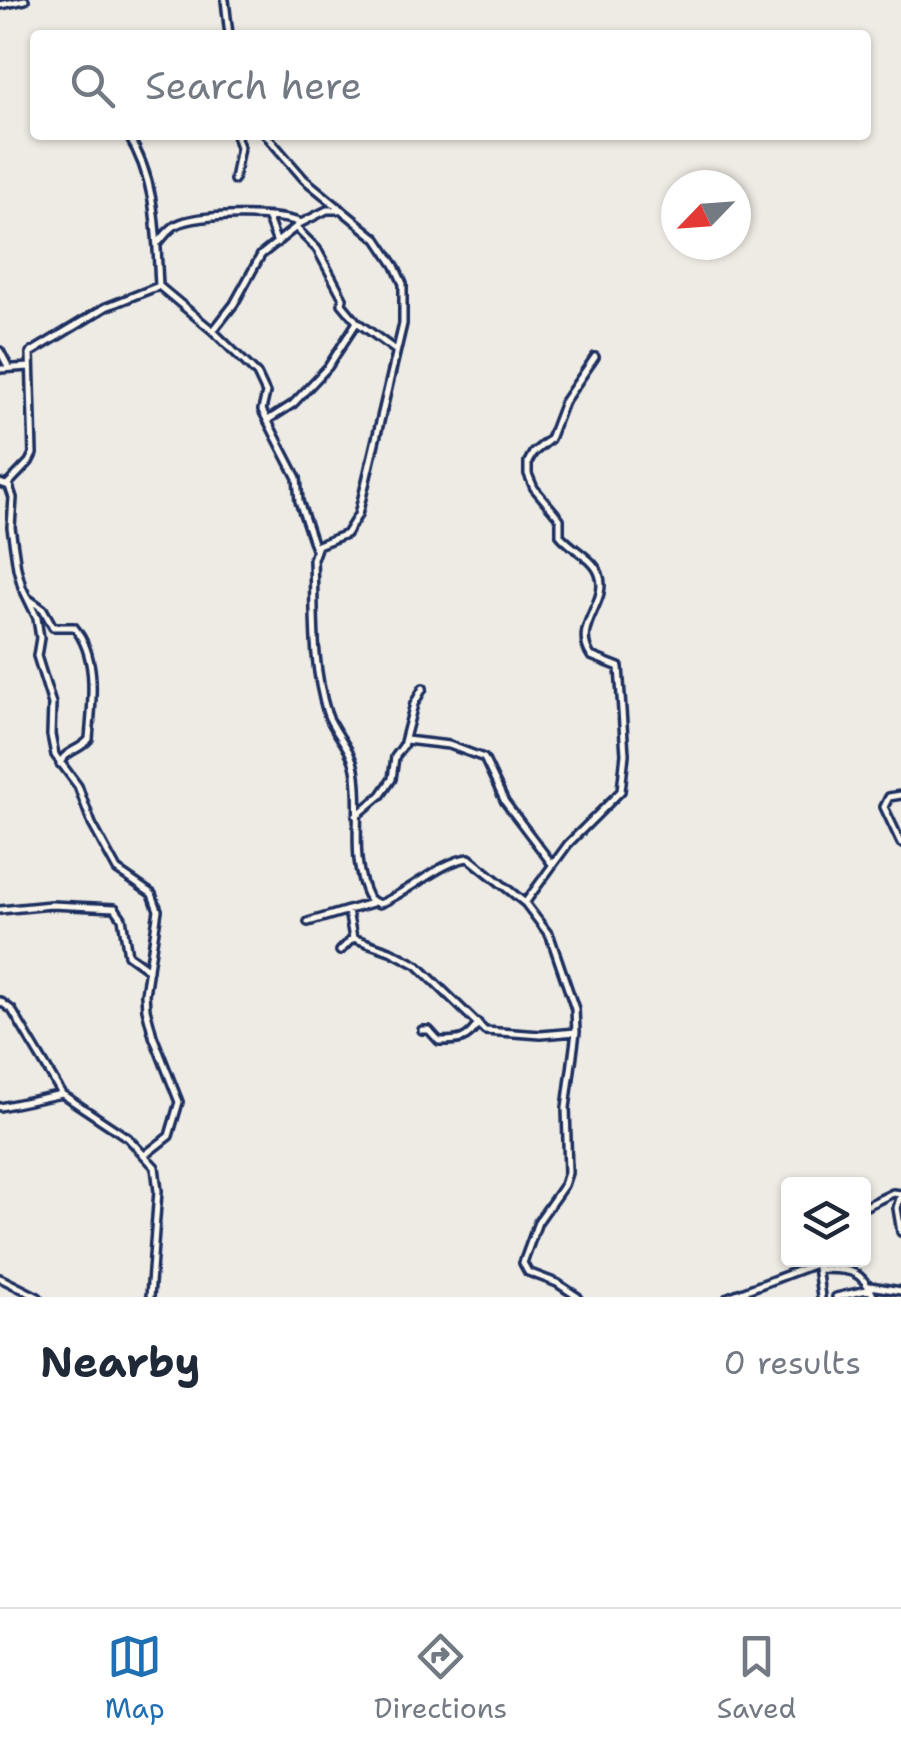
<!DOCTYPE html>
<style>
:root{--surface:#fff;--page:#f2f2f3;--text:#1f2937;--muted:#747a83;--line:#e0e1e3;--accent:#1f6fb2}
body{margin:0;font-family:"Shantell Sans",sans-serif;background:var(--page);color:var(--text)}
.controls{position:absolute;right:30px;bottom:30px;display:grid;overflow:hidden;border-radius:10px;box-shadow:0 2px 8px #0004}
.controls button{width:90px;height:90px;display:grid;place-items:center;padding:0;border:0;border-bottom:2px solid var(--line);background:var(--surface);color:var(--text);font:50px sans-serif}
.compass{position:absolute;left:661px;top:170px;width:90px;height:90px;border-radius:50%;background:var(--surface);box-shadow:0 2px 8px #0004;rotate:245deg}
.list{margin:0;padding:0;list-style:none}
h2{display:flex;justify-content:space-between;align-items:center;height:130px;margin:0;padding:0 40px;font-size:42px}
h2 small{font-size:32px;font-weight:400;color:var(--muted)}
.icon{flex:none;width:55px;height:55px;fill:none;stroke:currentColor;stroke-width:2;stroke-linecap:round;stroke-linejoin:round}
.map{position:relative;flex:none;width:901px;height:1297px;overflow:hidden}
.search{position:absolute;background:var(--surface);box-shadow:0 2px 8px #0004;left:30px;right:30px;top:30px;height:110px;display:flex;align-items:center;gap:25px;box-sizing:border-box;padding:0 35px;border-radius:10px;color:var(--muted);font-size:38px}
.sheet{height:310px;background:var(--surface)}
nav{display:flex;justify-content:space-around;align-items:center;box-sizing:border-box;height:140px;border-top:2px solid var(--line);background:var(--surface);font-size:28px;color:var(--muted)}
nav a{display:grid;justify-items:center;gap:5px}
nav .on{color:var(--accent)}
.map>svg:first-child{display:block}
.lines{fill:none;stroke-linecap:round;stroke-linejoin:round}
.street-casing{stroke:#1b2f5e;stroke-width:12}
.street{stroke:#fbf7ec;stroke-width:5}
</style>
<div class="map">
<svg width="901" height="1297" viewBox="0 0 901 1297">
<rect width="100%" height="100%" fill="#eeebe4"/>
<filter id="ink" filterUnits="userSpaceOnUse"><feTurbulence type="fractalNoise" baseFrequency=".01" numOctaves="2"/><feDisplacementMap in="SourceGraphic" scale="20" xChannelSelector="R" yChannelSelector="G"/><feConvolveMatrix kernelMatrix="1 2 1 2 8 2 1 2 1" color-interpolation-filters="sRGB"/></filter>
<g filter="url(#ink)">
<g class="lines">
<defs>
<path id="street" d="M225,0L229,35
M0,5L25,0
M128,135C157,181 156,233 159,286L213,331L257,374L266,393L262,410L297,478L299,501L315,549
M266,135L304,179L377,239L395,266L403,284V324L358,515L346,534L318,545L313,559C315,611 311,662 327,713C334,733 351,747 355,769C363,812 348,858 369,899L379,904C408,893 443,860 469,858L525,903L550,936L575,1009L576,1032L566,1108L568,1173L564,1185L538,1222L523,1263L528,1272L557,1283L578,1297
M234,180L240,147L236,135
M268,219L277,243
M297,229L317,249L343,298L342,304L357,322L395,350
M159,242C164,236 169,229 176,225C197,213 280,213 301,223
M213,331L234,304L261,255L301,223L327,210H338
M0,351L9,368
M0,369L29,367
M268,420L293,404L328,367L357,322
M0,483L9,486L13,498L11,527L17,568L22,587L37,618L40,638L37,656L52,704L51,735L55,755L78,786L92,824L117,870L152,894L158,910L145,994L146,1009L153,1036L179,1102L169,1136L146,1154
M7,485L29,462L33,454L30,353L106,307L159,286
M29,599L43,609L53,627H74C99,657 92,702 89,739C81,750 64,751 60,764
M406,740L449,745L484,758L505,802L552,864
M901,795L889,797L884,807L901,843
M356,816L381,795L392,779L395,757L403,746L414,704L423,688
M525,903L568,844L621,791L625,754L619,667L591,656C571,625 610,603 599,574C593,558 570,548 560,535V519L534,488L528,474V462L533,453L550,439L564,402L595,357
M0,910L51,905L115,908L122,918L128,955L149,970
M308,922L372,903
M353,938L390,951L417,965L485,1031L541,1035L576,1032
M340,951L353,938L348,911
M0,1001L12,1010L62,1094L128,1138L155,1167L158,1191L150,1297
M422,1030H429L439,1041C458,1041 468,1041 478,1023
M0,1107L62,1094
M901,1195L897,1208L901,1232
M864,1207L893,1193L901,1194
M817,1269C846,1270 859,1266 873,1295
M0,1278L38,1297
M870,1286L901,1291
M728,1297L818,1263
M821,1297L817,1266L823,1260
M836,1297L871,1289"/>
</defs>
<!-- street casing -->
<use href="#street" class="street-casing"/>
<!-- street -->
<use href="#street" class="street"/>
</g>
</g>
</svg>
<div class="controls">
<button><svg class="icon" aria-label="layers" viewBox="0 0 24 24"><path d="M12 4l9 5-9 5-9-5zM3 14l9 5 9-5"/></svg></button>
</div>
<svg class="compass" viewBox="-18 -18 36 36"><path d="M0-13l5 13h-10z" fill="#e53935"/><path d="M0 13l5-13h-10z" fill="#747a83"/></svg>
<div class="search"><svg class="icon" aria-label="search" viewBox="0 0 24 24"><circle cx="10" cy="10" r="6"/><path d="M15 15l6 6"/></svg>Search here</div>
</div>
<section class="sheet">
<h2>Nearby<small>0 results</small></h2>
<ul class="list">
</ul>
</section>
<nav>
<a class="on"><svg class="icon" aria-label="map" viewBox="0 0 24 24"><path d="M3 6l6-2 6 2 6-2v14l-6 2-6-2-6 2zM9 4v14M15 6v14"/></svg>Map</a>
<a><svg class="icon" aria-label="directions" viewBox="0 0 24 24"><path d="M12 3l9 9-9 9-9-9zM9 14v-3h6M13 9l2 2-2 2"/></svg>Directions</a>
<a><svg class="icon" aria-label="saved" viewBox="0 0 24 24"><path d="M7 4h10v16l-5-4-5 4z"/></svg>Saved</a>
</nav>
